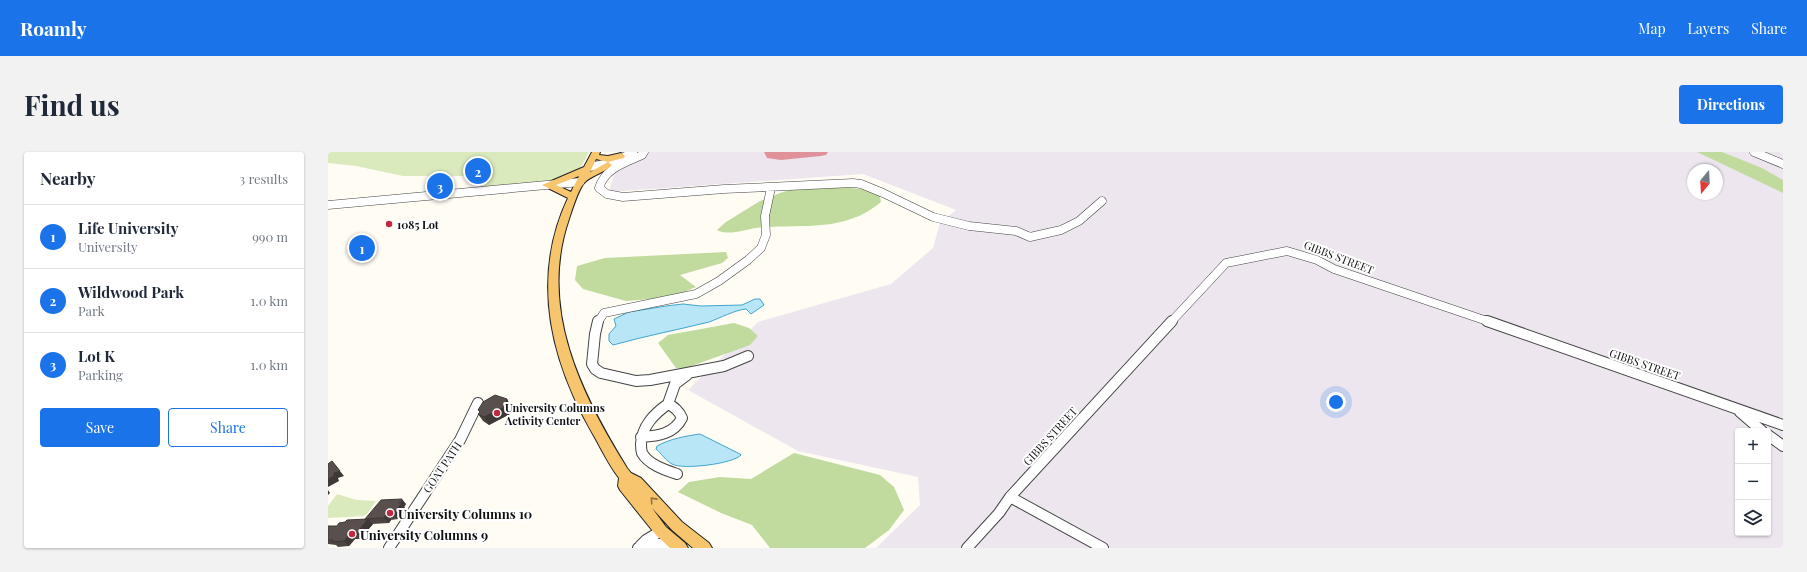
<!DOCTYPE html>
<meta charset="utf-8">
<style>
:root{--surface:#fff;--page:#f2f2f3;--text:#1f2937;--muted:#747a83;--line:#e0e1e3;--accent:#1a73e8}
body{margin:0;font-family:"Playfair Display",serif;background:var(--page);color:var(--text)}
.controls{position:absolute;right:12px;bottom:12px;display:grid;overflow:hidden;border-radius:4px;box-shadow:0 1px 3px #0004}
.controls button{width:36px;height:36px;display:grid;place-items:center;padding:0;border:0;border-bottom:1px solid var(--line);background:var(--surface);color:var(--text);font:20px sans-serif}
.compass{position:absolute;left:1359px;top:12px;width:36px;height:36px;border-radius:50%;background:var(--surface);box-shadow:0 1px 3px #0004;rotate:198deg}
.you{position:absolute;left:1008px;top:250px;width:14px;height:14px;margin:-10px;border:3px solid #fff;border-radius:50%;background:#1a73e8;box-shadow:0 0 0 6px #1a73e833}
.badge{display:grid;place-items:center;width:26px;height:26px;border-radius:50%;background:var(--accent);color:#fff;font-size:13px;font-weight:700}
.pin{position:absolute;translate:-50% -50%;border:2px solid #fff;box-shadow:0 1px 4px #0006}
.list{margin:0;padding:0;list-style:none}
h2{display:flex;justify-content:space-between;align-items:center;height:52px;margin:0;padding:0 16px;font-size:17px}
h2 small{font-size:13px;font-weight:400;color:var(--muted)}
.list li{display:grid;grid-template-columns:26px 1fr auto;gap:12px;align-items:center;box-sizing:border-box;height:64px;padding:0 16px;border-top:1px solid var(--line)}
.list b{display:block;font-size:15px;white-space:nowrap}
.list p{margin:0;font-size:13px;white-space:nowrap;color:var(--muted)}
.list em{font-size:13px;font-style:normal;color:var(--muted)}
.actions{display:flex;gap:8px;padding:12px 16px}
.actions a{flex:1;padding:9px 0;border:1px solid var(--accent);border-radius:4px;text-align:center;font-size:14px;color:var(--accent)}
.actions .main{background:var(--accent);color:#fff}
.icon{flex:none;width:22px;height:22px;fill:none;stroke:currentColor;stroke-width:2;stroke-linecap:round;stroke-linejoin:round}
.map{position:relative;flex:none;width:1455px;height:396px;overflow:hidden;border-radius:4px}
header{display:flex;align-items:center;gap:24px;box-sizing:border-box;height:56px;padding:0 20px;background:var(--accent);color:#fff}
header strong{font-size:19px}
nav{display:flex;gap:22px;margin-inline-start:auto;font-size:14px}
.intro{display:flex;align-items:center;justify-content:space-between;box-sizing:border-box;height:96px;padding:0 24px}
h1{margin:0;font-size:28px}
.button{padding:10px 18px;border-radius:4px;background:var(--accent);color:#fff;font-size:14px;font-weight:700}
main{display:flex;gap:24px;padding:0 24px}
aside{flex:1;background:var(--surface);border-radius:4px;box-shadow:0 1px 3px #0004}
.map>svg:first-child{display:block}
.industrial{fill:#ede6ef;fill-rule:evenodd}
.green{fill:#daeabd}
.forest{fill:#c0db9d}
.water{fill:#b9e6f6;stroke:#41a5cc}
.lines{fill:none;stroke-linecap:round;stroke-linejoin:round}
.taxiway{fill:#e0929b;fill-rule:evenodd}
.minor-far1-casing{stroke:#444;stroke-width:9}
.minor-casing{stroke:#444;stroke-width:12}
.major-casing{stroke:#222;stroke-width:2}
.minor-far1{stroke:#fff;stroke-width:8}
.minor{stroke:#fff;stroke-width:10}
.major{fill:#f6c56d;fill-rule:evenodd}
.wall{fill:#4d4542}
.shaded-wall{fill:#3e3836}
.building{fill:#59504d;stroke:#3e3836}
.oneway{stroke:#8f7444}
.poi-dot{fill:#c12942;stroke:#fff;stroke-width:1.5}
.labels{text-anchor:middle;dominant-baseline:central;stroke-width:4;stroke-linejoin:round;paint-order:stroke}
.poi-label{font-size:11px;font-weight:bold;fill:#111;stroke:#fff;text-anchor:start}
.street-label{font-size:11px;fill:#111;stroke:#fff}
.near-poi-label{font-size:13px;font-weight:bold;fill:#111;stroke:#fff;text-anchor:start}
</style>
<header>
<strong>Roamly</strong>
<nav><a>Map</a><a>Layers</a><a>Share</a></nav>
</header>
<div class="intro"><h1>Find us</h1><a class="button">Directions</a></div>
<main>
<aside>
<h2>Nearby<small>3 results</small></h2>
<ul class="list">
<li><span class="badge">1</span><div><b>Life University</b><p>University</p></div><em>990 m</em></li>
<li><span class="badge">2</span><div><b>Wildwood Park</b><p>Park</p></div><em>1.0 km</em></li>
<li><span class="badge">3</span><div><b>Lot K</b><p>Parking</p></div><em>1.0 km</em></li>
</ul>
<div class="actions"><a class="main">Save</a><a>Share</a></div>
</aside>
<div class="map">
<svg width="1455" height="396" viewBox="0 0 1455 396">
<rect width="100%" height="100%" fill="#fffcf4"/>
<!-- industrial -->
<path class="industrial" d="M310,0H1455V396H548L592,353L590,325L470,299L360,238L430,170L563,132L605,96L612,71L628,58L535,22L281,40L288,14ZM1365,18H1389V42H1365ZM1410,279H1440V381H1410Z"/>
<!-- green -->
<path class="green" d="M0,0H261C258,5 255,12 252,16C238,33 177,34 155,36L162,24H75L28,14L0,11Z
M9,342L29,348L48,349L39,362L35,364L0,366V354Z"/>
<!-- forest -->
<path class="forest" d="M1369,0H1394L1434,16L1455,28V41Z
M513,35L533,37L552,44L553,50C515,82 472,71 428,76C416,78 400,84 389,78L398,70L432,49L452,41L462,38Z
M398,100L400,106L394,111L352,123L368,135L351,142L323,147L298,149L255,137L247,128L249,114L277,106Z
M406,171L421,176L430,184L422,193L358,216H348L330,191L340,183Z
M466,301L552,323L566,335L576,358L561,378L537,396H442L424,373L393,361L350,340L361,330L392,325L423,327Z"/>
<!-- water -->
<path class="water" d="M427,147H432L436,153L423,162L418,157C407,158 392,166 381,170C349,178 317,184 285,193L281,189V182L288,174L286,167L301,160L338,154L355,152L373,154L414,153Z
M372,282L412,302L413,303C405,312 354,318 344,312C338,309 333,301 328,297L329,294C342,287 357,284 372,282Z"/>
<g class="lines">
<!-- taxiway -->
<path class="taxiway" d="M436,0H500L498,3L493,4L453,8L439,6Z"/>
<defs>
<path id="minor-far1" d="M316,0L314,3C297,11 277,16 271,36L279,42L295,45L396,37L525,31L533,32L555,41L605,65L641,74L688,79L702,85L733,78L751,69L774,49
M1426,0L1455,12
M261,15L287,10L305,0
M0,53L252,30
M270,170L276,161L368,142L391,129L420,108L433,96L438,83L437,64L443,36
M843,170L898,111L959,99L989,108L1006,117L1162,170"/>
<path id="minor" d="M270,169L267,182L264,212L267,217L273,221L308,229L322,228L396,214L420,204
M1159,169L1455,273
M340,252C326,262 314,274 313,292C313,295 313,298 314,301C321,313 337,318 349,322
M1412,260L1434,279
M1440,283L1455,294
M313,285C330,284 346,282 354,266C351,259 347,255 340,252L347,232L359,223
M682,345L775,396
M312,394L318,388L333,379
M61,396L132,288L150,251
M310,396L323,392H348
M639,396L671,361L682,345L844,169"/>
<path id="major" d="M264,0H272L271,3L280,4L293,1L297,4L296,6L280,10L268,7L262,20L280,10L284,13C277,21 263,23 256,31C250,38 244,58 241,67C210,156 253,242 299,316L303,321L313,326L354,370L381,391L384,396H365L344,378L324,356L338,375L357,391L360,396H342L328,383L292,338L290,334L291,326C281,313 274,298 266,284C223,210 202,127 240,46L214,33L256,15ZM251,24L243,40L228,33Z"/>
</defs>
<!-- minor-far1 casing -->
<use href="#minor-far1" class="minor-far1-casing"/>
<!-- minor casing -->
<use href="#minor" class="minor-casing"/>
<!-- major casing -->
<use href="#major" class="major-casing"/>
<!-- minor-far1 -->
<use href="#minor-far1" class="minor-far1"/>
<!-- minor -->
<use href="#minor" class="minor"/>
<!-- major -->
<use href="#major" class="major"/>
</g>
<!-- wall -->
<path class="wall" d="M179,247L183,255L182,262L161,273L155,269L150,262Z
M78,352L76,355L78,357L70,367L63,368L61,371L44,372H45L32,387H27L21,394L10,395L8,393L0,392V374H9L38,367Z"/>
<!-- shaded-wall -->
<path class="shaded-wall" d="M179,247L183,255L182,262L161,273L156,265Z
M4,309L16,324L10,326L11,329L0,335V327L6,321Z
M0,338L2,341L0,343Z
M74,347L78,352L76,355L78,357L70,367L65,362Z
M58,363L63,368L61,371L56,366Z
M40,367L45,372L32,387L28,382Z
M22,382L27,387L21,394L16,389Z"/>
<!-- building -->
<path class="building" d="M167,243L179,247L177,255L156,265L150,262L152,260L150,258L155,250Z
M4,309L12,319L6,321V324L0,327V312Z
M74,347L71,351H74L65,362L58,363L56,366L37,367L53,348Z
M40,367L28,382H22L16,389L5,390V388H0V374H9L11,371L17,370L19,368Z"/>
<!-- one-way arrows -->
<defs><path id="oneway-chevron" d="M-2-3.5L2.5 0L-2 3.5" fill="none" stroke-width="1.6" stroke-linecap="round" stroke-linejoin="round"/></defs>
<use class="oneway" href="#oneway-chevron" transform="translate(325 348) rotate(-132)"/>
<!-- markers -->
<g class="poi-dot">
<circle cx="61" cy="72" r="4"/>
<circle cx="169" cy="261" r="4"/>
<circle cx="62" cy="361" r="4"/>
<circle cx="24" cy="382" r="4"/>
</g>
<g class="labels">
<!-- poi labels -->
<g class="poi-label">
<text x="69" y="72">1085 Lot</text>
<text x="177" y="255">University Columns<tspan x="177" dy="13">Activity Center</tspan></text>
</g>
<!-- street labels -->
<g class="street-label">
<text transform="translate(1011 105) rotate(21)">GIBBS STREET</text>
<text transform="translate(1317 212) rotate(19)">GIBBS STREET</text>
<text transform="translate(722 284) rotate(-48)">GIBBS STREET</text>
<text transform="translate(114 315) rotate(-56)">GOAT PATH</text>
</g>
<!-- near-poi labels -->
<g class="near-poi-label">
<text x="70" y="361">University Columns 10</text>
<text x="32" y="382">University Columns 9</text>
</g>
</g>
</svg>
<div class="controls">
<button>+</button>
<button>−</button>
<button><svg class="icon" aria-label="layers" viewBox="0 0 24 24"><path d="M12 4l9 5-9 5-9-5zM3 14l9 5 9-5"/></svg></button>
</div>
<svg class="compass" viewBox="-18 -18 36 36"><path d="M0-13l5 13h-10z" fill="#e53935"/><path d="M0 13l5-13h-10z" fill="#747a83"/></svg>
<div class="you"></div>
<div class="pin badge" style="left:34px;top:96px">1</div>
<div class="pin badge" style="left:150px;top:19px">2</div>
<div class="pin badge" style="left:112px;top:34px">3</div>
</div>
</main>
